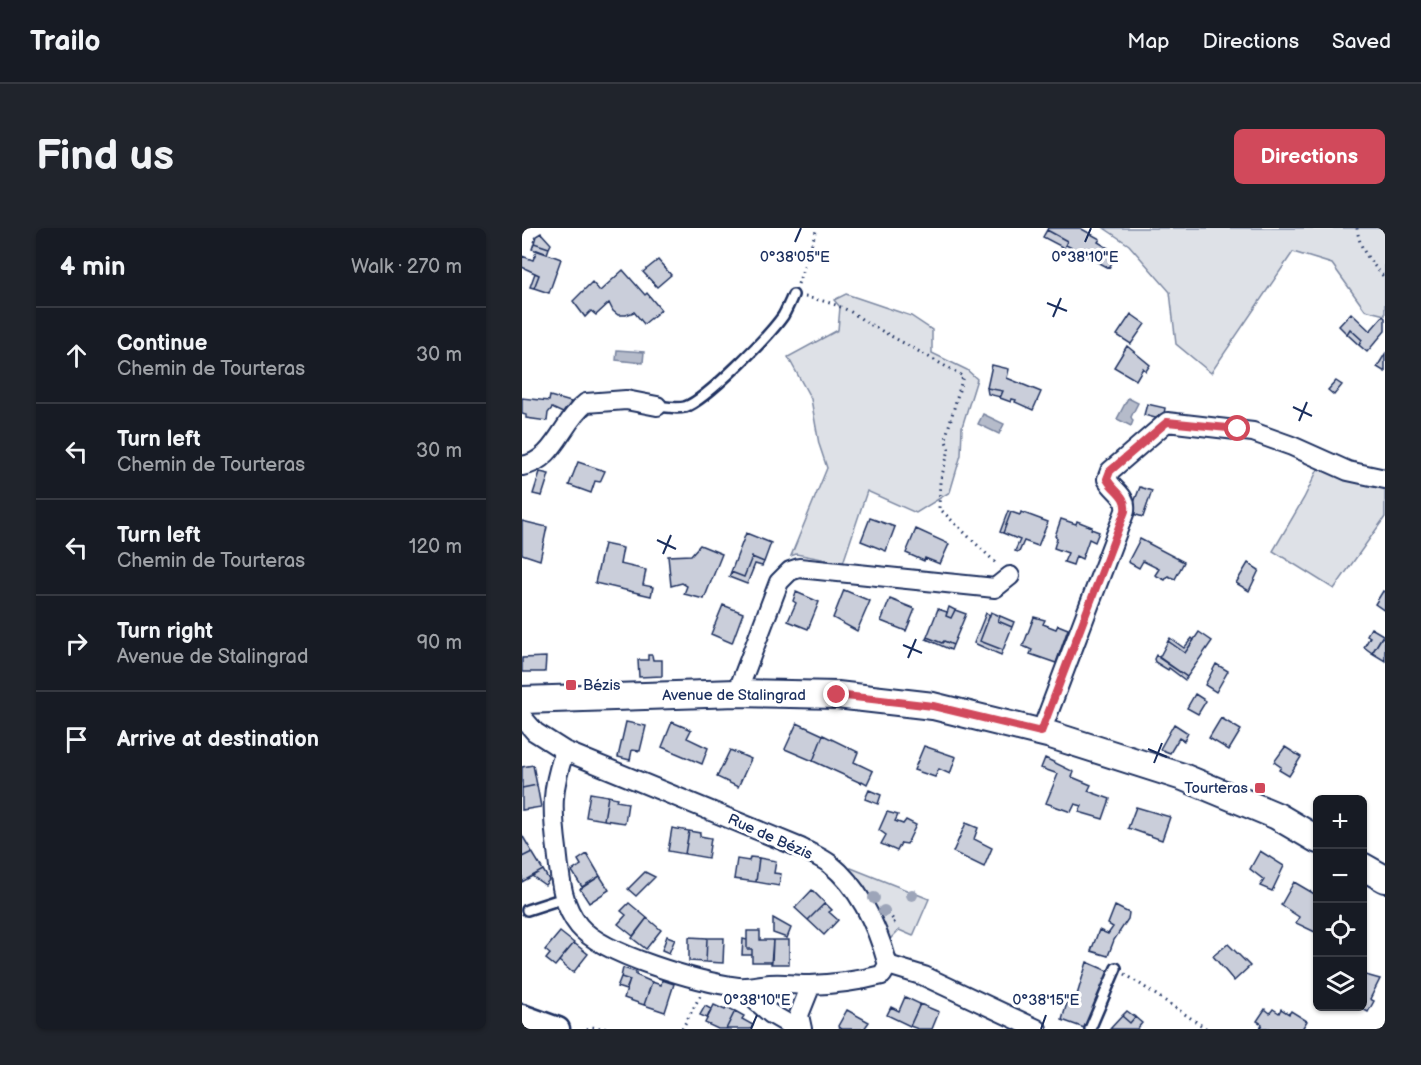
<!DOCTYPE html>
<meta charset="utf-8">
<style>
:root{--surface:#171b24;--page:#20242c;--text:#f1f3f6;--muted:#9ea1a6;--line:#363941;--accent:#d1495b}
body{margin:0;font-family:"Balsamiq Sans",sans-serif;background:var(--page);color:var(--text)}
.controls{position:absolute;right:18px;bottom:18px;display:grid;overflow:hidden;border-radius:9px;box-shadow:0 2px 4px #0004}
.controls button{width:54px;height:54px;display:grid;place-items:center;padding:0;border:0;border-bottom:2px solid var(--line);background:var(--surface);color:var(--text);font:30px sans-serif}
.stop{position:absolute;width:18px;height:18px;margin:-14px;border:4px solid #d1495b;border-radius:50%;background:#fff}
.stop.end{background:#d1495b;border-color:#fff;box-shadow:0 2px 6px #0008}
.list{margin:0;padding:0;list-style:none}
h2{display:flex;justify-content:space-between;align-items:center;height:78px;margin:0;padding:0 24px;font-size:26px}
h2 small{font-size:20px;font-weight:400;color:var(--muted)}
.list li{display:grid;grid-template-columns:39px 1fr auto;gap:18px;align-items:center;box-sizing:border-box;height:96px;padding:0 24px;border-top:2px solid var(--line)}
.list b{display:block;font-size:22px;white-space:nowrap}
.list p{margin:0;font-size:20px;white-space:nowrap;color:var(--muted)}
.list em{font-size:20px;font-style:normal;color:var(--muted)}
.icon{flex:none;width:33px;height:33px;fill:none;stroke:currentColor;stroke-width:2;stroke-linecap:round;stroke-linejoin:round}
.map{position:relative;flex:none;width:863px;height:801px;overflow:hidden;border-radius:9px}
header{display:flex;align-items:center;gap:36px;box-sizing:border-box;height:84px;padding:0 30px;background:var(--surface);border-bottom:2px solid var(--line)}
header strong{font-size:28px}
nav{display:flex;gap:33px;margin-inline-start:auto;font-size:21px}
.intro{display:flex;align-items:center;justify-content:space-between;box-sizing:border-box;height:144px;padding:0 36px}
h1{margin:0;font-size:42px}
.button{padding:15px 27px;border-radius:9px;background:var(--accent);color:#fff;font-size:21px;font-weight:700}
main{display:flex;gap:36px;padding:0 36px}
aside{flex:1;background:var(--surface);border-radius:9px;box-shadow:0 2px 4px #0004}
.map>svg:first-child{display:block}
.green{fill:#dee1e7;stroke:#7c88a2;stroke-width:1.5}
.water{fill:#b5bbca;stroke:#77839f;stroke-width:1.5}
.building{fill:#caceda;stroke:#1b2f5e;stroke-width:1.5}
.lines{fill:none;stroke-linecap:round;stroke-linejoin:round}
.service-casing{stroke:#1b2f5e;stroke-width:14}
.minor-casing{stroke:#1b2f5e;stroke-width:22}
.tertiary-casing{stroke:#1b2f5e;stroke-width:27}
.secondary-casing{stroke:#1b2f5e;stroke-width:30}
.path{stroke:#1b2f5e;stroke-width:3;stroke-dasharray:1.5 4.5;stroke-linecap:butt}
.service{stroke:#fff;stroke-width:9}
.minor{stroke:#fff;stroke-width:18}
.tertiary{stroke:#fff;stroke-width:22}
.secondary{stroke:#fff;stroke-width:26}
.tree{fill:#9da5b9}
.route{stroke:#d1495b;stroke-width:8}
.ticks{fill:none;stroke:#1b2f5e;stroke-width:2}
.poi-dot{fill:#d1495b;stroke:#fff;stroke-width:2}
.labels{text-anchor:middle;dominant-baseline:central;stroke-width:6;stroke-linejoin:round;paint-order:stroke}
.poi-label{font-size:15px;fill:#1b2f5e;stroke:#fff;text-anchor:start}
.street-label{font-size:15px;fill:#1b2f5e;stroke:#fff}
.ticks-label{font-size:15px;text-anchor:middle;fill:#1b2f5e;stroke:#fff;stroke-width:6;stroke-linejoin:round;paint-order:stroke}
</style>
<header>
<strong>Trailo</strong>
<nav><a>Map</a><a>Directions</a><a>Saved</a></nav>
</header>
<div class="intro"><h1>Find us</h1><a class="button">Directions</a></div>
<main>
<aside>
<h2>4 min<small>Walk · 270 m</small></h2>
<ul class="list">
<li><svg class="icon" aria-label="ahead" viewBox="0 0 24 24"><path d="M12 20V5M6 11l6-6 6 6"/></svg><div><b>Continue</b><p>Chemin de Tourteras</p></div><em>30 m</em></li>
<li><svg class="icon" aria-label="left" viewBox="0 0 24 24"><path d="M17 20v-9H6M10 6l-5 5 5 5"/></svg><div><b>Turn left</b><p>Chemin de Tourteras</p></div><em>30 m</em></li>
<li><svg class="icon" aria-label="left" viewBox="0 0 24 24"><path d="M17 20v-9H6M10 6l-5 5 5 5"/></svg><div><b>Turn left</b><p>Chemin de Tourteras</p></div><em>120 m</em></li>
<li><svg class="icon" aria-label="right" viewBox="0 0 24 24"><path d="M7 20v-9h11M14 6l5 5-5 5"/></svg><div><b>Turn right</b><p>Avenue de Stalingrad</p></div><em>90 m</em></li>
<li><svg class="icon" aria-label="arrive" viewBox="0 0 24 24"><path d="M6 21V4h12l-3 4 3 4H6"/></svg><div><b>Arrive at destination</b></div></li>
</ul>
</aside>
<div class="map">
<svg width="863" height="801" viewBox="0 0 863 801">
<rect width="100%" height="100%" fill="#fff"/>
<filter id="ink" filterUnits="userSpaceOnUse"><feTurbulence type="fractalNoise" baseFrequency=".0167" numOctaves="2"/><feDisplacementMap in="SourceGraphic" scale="12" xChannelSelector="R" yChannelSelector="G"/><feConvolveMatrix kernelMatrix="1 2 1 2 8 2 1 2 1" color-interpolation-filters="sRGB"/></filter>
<g filter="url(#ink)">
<!-- green -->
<path class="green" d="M582,0H863V87L843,82L810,36L771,24L689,145L654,116L648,64L607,17Z
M324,66L389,88L410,102V125L445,142L455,151L440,199L439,227L428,264L394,285L345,263L321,335L274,326L269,328L305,240L297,216L289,171L266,129L316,102L318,79L312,72Z
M799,235L863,256V289L812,361L751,323L782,270Z
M329,640L407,671L391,708L377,702L366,713L327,644Z"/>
<!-- water -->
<path class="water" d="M95,122L122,124L121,135L94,132Z
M606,170L616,175L609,189L611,193L609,198L595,191Z
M461,186L482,196L477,206L456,196Z"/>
<!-- building -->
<path class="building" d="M526,0H558L578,11L576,14L586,20L584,23L593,29L587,40L544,17L545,13L525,2Z
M525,2L545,13L542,20L521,9Z
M19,5L29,16L27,20L12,15L14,8Z
M12,15L27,20L25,26L10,21Z
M15,22L39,31L27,65L12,60L17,47L0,39V28L11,32Z
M136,32L149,47L135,59L121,44Z
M101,42L123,67L125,65L139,82L122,96L112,84L104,87H96L91,83L87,75L74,87L69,83L63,89L51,73L70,54L78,63Z
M13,45L17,47L12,60L8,59Z
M829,85L848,103L861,88L863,90V103L845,124L837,117L840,112L828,101L825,106L817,98Z
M609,86L623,96L609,116L595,107Z
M828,101L840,112L837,117L825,106Z
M605,118L628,137L624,143L621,140L614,152L592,139Z
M863,126V144L855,139Z
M470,137L487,141L485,150L519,164L511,182L493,174L494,172L490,171L489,174L478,170L481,163L465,160Z
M814,153L820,157L812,167L806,162Z
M465,160L481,163L478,169L466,166Z
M28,168L49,174L43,186L30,180L26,185L25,193L4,190V187L0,186V170L27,173Z
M625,176L643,180L641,192L622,187Z
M56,234L83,243L78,254L73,253L69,265L47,257Z
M18,244L27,246L20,268L11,266Z
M618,259L630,263L621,289L608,285Z
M486,283L489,284L481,305L478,304Z
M489,284L498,287L499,284L526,294L516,318L502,313L497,324L493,323L498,312L481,305Z
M348,290L373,299L364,323L339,313Z
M539,291L554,296L555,293L570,299L569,301L577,304L573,314L567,311L560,331L554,328L551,337L542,334L546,325L532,320L535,310L533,308Z
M0,293L25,299L18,332L0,326Z
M394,301L427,316L418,336L403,330L402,333L384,325Z
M224,305L249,315L242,334L230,329L222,349L209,344Z
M618,311L662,334L653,351L646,348L643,352L633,347L637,341L621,333L617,340L606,334Z
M82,316L101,320L98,336L124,342L121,357L131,359L129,368L73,355Z
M178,317L200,326L182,371L162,366L165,358L160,355L149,358L146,328L169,327Z
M230,329L242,334L240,338L233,336L225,356L207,349L209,344L222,349Z
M726,335L737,342L727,363L714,355Z
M322,362L348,373L335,403L311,390Z
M861,363L863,364V383L853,376Z
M274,364L297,374L286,401L266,393L274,375L271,373Z
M368,371L393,381L384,403L359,393Z
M201,377L221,385L210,415L189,406Z
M427,379L433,382L429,390L424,388Z
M416,381L425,384L424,388L429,390L433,382L444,386L431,417L422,413L420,415L405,409Z
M469,384L478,388L476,393L490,399L481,422L458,413Z
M464,385L468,387L458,413L481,422L479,427L452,415Z
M478,388L492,394L490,399L476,393Z
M512,389L523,392L521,396L534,401L536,397L546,401L534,435L508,426L510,422L501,418Z
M849,400L861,407L850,425L842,419L848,409L845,407Z
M677,404L690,413L665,449L637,430L646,413L663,425Z
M405,409L420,415L422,413L431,417L429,422L404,411Z
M860,409L863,411V433L850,425Z
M648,410L662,420L670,410L672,412L663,425L646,413Z
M126,427H130L131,432H140V448L117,449L116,432H126Z
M634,427L665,449L663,452L647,440L646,442L633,434L632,431Z
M24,429L23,444H0V430Z
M694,436L706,443L694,464L683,457Z
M673,466L684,473L676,486L665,480Z
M699,490L719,502L707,522L687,510Z
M104,494L124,498L118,523L110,522L108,532L96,529Z
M150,494L169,502L165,510L186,520L180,536L140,519Z
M275,495L301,507L291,533L263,521Z
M652,496L666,505L662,513L657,510L648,525L638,521Z
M301,507L336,524L332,534L351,543L345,556L340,553L339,555L291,533Z
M402,518L434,529L428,546L417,541L413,549L392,542Z
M763,519L779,529L767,548L757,542L759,539L752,534Z
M208,522L229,531L216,559L195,549Z
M523,530L552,544L550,549L569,557L566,563L588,571L581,591L557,584L560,578L553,576L549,584L524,575L536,546L519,540Z
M11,537L15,557L0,560V539Z
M15,557L19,579L0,582V560Z
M347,562L359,567L356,576L343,571Z
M68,565L86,568L82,592L64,589Z
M86,568L95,570L94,573L106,575L103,595L82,592Z
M614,579L648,589L640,612L606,600Z
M365,584L376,587L373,593L381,596L384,592L394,597L385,616L379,615L375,623L359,616L364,607L357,602Z
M444,595L456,600L452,611L470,620L462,639L431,624Z
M150,600L167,603L163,626L146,623Z
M167,603L178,605V608L189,610L186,630L163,626Z
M0,607L10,624L0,629Z
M738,623L762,638L750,663L738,658L742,652L728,641Z
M10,624L21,642L0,654V629Z
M65,626L78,648L60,659L50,643L59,637L56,632Z
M228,629L237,630L234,654L212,651L215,631L227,633Z
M237,630L254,633L252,645L259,646L257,658L234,654Z
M21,642L27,652L23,657L10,648Z
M123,644L133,649L114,668L106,661Z
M78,648L87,662L67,675L58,661Z
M772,654L796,668V700L793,704L774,695L777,689L759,677Z
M290,662L303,675L286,692L273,680Z
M107,675L125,690L111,708L96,696L104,687L99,683Z
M303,675L310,682L307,684L316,692L302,707L286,692Z
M593,678L607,685L606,691L592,712L586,728L569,723L577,702L586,706L591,699L586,696Z
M125,690L139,702L124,721L110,710Z
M251,690L269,700L265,710L251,705Z
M225,703H238V712H251L250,734H230V721H225Z
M38,704L52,715L33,738L24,731L28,726L23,722Z
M145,708L153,711L147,725L140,722Z
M167,709L185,710L184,734L167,733Z
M185,710H202L201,735L184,734Z
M221,711L225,712V721H230V727H220Z
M251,712H267V736H249Z
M52,715L66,726L51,745L37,733Z
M706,716L728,738L712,753L691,728Z
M565,734L588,744L565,801L540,792L545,775L552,777Z
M101,740L114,744V747L130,754L122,777L102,770L108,752L99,749Z
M840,746L858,751L848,771L852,773L846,784L835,778H840Z
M99,749L108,752L104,762L95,759Z
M140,752L152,756L143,784L122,777L130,754L139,757Z
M383,769L398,776L388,798L365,787L369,779L377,783Z
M398,776L417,784L410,801H396L388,798Z
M192,777L203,782L204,779L213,783L204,801H196L183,795Z
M183,778L189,781L185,790L178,787Z
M743,781L748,785L751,781L757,785L759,781L767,786L769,783L785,793L780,801H740L738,800L740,796L735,793Z
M325,782L347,794L342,801H320L316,798Z
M213,783L222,788L220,791L231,797L229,801H204Z
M605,783L613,789L608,795L600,788Z
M600,788L608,795L613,789L620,795L615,801H588Z"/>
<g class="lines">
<defs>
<path id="service" d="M135,178C144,179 154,181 163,179C184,172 247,108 261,88C265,81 268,74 271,67
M5,682L42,670
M568,801L594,740"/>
<path id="minor" d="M0,238C33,233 40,193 64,175L104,172L135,178
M215,465L257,354L268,343L277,340L473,360L488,348
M0,489L13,504L43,523L279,620C288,625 299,629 308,636C338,660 356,701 366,737L402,748L515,801
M519,504L603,283C605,267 592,264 585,251L588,243L645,194L731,204L770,218L826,243L863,251
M43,523C29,560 30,582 35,621C38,648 39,676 57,698C81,727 178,754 216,759C226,760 237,757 248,756C261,755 275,757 288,757C313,756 337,753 360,747L366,737
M218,759L249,786L275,801
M280,801L277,787L289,757"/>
<path id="tertiary" d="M0,788L36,801"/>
<path id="secondary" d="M0,472L215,465L315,467L411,478L529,507L661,549L755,588L796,612
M840,638L863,651"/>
</defs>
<!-- service casing -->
<use href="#service" class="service-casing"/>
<!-- minor casing -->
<use href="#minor" class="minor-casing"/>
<!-- tertiary casing -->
<use href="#tertiary" class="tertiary-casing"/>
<!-- secondary casing -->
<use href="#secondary" class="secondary-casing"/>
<!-- path -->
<path class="path" d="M835,0C838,23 848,33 863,50
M276,56L295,0
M283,69C305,73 325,79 342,93L441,148L425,205L424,213L427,222L418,254L417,280L476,337
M366,685L373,694L370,696
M603,746L685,801
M65,801L69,799L92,801
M160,801L178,768"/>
<!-- service -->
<use href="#service" class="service"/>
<!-- minor -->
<use href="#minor" class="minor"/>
<!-- tertiary -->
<use href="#tertiary" class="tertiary"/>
<!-- secondary -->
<use href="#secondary" class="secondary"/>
</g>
<!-- trees -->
<g class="tree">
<circle cx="390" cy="667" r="6"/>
<circle cx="352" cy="670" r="6"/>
<circle cx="362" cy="683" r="6"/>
</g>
</g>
<g class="lines" filter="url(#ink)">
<!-- route -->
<path class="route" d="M315,467L411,478L519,504L603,283C605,267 592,264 585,251L588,243L645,194L716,201"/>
</g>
<!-- ticks -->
<path class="ticks" d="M273,14L279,0M563,14L569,0M525,75L545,83M531,89L539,70M771,179L790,188M777,193L785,174M135,312L154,321M141,326L149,307M381,417L400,425M386,430L394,411M626,521L645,529M632,535L640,515M229,801L235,787M519,801L524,787"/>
<!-- markers -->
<g class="poi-dot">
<rect x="43" y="451" width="12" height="12" rx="3"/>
<rect x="732" y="554" width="12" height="12" rx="3"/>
</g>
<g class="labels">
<!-- poi labels -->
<g class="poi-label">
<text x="61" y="457">Bézis</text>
<text x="726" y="560" text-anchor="end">Tourteras</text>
</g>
<!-- street labels -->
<g class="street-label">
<text x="212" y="467">Avenue de Stalingrad</text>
<text transform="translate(248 609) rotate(24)">Rue de Bézis</text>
</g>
</g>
<g class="ticks-label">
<text x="273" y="34">0°38'05"E</text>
<text x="563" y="34">0°38'10"E</text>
<text x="235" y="777">0°38'10"E</text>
<text x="524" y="777">0°38'15"E</text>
</g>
</svg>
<div class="controls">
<button>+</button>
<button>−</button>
<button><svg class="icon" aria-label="locate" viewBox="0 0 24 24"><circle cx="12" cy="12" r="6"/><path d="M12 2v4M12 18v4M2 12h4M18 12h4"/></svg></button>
<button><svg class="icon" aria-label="layers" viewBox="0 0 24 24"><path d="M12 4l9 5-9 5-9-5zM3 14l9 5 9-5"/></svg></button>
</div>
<div class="stop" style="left:716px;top:201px"></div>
<div class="stop end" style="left:315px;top:467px"></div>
</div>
</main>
